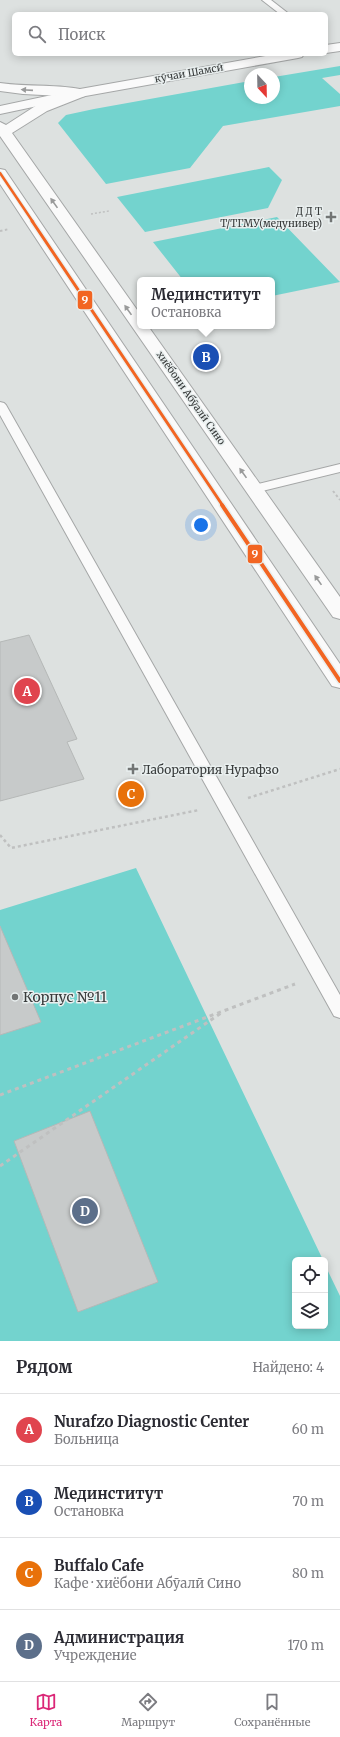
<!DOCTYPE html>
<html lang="ru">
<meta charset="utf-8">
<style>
:root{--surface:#fff;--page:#f7f7f7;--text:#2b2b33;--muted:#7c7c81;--line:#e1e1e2;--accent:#db2777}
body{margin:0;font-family:Merriweather,serif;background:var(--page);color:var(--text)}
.controls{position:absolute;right:12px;bottom:12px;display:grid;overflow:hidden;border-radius:6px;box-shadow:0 2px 10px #0003}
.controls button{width:36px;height:36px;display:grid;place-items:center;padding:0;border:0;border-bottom:1px solid var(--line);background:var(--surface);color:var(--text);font:20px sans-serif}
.compass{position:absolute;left:244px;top:68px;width:36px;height:36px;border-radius:50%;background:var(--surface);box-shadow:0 2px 10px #0003;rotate:158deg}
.you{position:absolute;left:201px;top:525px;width:14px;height:14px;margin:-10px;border:3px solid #fff;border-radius:50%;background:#1a73e8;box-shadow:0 0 0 6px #1a73e833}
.badge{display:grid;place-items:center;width:26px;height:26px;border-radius:50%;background:var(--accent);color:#fff;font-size:13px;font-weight:700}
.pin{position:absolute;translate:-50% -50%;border:2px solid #fff;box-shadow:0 1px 4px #0006}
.popup{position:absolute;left:137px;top:277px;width:138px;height:52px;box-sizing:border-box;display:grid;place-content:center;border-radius:6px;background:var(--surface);filter:drop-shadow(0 1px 3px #0005);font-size:13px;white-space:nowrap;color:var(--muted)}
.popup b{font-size:15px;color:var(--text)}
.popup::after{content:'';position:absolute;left:50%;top:100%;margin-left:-8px;border:8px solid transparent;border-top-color:var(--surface)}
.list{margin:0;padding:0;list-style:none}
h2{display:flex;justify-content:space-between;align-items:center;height:52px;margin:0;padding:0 16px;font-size:17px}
h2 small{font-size:13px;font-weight:400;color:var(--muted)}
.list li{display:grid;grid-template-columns:26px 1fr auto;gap:12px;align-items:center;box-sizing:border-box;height:72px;padding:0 16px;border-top:1px solid var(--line)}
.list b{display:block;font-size:15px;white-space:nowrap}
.list p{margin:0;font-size:13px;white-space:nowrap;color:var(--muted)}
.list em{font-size:13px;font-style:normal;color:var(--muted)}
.icon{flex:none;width:22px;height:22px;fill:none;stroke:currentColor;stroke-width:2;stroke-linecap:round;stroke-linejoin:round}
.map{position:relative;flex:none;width:340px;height:1341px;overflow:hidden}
.search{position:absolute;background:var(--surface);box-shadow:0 2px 10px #0003;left:12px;right:12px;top:12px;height:44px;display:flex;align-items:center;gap:10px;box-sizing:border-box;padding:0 14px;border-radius:6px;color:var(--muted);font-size:15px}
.sheet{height:340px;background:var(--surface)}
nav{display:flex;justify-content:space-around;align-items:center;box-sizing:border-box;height:56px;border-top:1px solid var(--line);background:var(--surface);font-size:11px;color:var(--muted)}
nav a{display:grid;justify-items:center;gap:2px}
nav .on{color:var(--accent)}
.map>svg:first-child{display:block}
.green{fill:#73d3ce}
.building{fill:#c7caca;stroke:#b5b8b7}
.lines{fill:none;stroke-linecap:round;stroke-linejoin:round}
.service-casing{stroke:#a5a7a7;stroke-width:2}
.minor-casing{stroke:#a5a7a7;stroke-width:2}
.secondary-casing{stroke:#a5a7a7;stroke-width:2}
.path-far3{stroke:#bfc0c0;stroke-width:1.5;stroke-dasharray:2 2;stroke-linecap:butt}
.path-far2{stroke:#bfc0c0;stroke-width:2;stroke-dasharray:2.5 2.5;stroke-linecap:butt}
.path-far1{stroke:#bfc0c0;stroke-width:2.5;stroke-dasharray:3 3;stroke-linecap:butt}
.path{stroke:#bfc0c0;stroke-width:3;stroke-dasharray:4 4;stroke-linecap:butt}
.service{fill:#fafafa;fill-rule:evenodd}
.minor{fill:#fafafa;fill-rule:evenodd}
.secondary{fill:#fafafa;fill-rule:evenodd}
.bus-1-far2-casing{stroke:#e9efef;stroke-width:4.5}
.bus-1-far1-casing{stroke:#e9efef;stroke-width:5.5}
.bus-1-casing{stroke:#e9efef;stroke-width:7}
.bus-1-far2{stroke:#f26522;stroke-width:2.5}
.bus-1-far1{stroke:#f26522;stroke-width:3}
.bus-1{stroke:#f26522;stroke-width:4}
.oneway{fill:#999a9a}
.poi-dot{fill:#727575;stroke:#e9efef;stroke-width:1.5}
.labels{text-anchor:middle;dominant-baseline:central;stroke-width:3;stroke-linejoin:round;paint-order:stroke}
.far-street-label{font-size:10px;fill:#383b3b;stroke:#e9efef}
.far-poi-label{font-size:10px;fill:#383b3b;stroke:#e9efef;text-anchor:end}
.poi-label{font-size:12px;fill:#383b3b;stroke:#e9efef;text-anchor:start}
.near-poi-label{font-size:14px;fill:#383b3b;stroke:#e9efef;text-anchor:start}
.line-badge{stroke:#e9efef;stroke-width:1.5}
.badge-label{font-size:11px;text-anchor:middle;font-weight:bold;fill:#fff}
</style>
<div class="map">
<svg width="340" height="1341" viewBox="0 0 340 1341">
<rect width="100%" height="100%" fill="#dde1e0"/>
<!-- green -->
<path class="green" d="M340,66V75L322,78L340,94V106L223,126L190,168L106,184L58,123L66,115L94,109L250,81V98H274V77Z
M269,167L282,180L268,208L145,232L117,197Z
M277,217L340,282L272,296V280H183L153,242Z
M136,868L323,1260H295V1326H325V1265L340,1296V1341H0V910Z"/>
<!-- building -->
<path class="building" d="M29,635L77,739L67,742L84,779L0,801V642Z
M0,926L41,1022L0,1035Z
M90,1111L158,1282L78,1312L14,1141Z"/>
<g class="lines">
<defs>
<path id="service" d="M262,0H271L289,14H280Z
M0,402L4,403L6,405L340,995V1018L334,1016L0,415Z
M340,464V472L254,493L250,492L248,489L250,486Z"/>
<path id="minor" d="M340,43V51L326,53V45Z
M277,54H304L302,57L298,58L80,97L0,114V106L80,89Z"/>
<path id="secondary" d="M0,83C27,87 61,84 85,90L87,93L85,96L47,111L12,133L140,314V326H148L340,597V619L333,617L0,136V122L6,125L37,105L62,96L23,94L0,91Z
M0,169L5,170L7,173L340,664V688L332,686L0,184Z"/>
</defs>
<!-- service casing -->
<use href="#service" class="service-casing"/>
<!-- minor casing -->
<use href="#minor" class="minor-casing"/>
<!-- secondary casing -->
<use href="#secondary" class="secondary-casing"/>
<!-- path-far3 -->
<path class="path-far3" d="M91,214L109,211"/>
<!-- path-far2 -->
<path class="path-far2" d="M0,231L9,229
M333,491L340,500"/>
<!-- path-far1 -->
<path class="path-far1" d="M248,798L340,769
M0,835L11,848L199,810"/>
<!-- path -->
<path class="path" d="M0,1095L295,984
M0,1166L221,1013"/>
<!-- service -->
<use href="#service" class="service"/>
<!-- minor -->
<use href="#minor" class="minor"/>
<!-- secondary -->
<use href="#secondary" class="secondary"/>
<defs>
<path id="bus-1-far2" d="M0,173L33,222"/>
<path id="bus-1-far1" d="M32,221L223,506"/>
<path id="bus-1" d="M222,505L340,681"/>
</defs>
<!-- bus-1-far2 casing -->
<use href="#bus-1-far2" class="bus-1-far2-casing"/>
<!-- bus-1-far1 casing -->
<use href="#bus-1-far1" class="bus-1-far1-casing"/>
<!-- bus-1 casing -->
<use href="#bus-1" class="bus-1-casing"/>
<!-- bus-1-far2 -->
<use href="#bus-1-far2" class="bus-1-far2"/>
<!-- bus-1-far1 -->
<use href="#bus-1-far1" class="bus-1-far1"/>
<!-- bus-1 -->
<use href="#bus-1" class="bus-1"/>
</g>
<!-- one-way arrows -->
<defs><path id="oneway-solid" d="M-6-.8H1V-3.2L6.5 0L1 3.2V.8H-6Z"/></defs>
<g class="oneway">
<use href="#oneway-solid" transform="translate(27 90) rotate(-176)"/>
<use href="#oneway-solid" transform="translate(54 203) rotate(-125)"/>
<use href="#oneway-solid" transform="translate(128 310) rotate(-125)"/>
<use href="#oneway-solid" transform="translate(243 473) rotate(-125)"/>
<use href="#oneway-solid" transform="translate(318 580) rotate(-125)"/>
</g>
<!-- markers -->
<g class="poi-dot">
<path d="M329 211h4v4h4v4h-4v4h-4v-4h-4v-4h4z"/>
<path d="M131 763h4v4h4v4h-4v4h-4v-4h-4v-4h4z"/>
<circle cx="15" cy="997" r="4"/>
</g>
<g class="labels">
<!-- far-street labels -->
<g class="far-street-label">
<text transform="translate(189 73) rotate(-10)">кӯчаи Шамсӣ</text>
<text transform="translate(191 398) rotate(55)">хиёбони Абӯалӣ Сино</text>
</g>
<!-- far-poi labels -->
<g class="far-poi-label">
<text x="322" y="211">Д Д Т<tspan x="322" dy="12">Т/ТГМУ(медунивер)</tspan></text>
</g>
<!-- poi labels -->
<g class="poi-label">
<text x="142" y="769">Лаборатория Нурафзо</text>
</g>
<!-- near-poi labels -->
<g class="near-poi-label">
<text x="23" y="997">Корпус №11</text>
</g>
</g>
<g class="line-badge">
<rect x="77" y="290" width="16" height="20" rx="4" fill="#f26522"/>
<rect x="247" y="544" width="16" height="20" rx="4" fill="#f26522"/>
</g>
<g class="badge-label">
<text x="85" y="304">9</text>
<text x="255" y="558">9</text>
</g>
</svg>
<div class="controls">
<button><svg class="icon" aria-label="locate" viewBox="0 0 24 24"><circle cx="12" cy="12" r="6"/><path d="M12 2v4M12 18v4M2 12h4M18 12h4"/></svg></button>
<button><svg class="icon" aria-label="layers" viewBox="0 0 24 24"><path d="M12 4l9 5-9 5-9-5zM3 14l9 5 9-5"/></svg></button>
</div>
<svg class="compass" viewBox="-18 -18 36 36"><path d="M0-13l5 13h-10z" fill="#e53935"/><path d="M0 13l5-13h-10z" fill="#7c7c81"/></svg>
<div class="you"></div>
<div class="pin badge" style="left:27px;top:691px;background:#e0444e">A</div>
<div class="pin badge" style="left:206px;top:357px;background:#1a4fb4">B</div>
<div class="popup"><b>Мединститут</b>Остановка</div>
<div class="pin badge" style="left:131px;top:794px;background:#e8710a">C</div>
<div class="pin badge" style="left:85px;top:1211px;background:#5c6f8a">D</div>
<div class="search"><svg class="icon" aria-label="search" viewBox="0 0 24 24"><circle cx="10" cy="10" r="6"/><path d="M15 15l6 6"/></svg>Поиск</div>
</div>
<section class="sheet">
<h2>Рядом<small>Найдено: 4</small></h2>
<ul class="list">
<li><span class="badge" style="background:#e0444e">A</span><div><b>Nurafzo Diagnostic Center</b><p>Больница</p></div><em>60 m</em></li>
<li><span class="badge" style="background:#1a4fb4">B</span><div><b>Мединститут</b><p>Остановка</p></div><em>70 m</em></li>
<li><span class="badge" style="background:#e8710a">C</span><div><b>Buffalo Cafe</b><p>Кафе · хиёбони Абӯалӣ Сино</p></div><em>80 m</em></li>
<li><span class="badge" style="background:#5c6f8a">D</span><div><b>Администрация</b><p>Учреждение</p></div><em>170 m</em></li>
</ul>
</section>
<nav>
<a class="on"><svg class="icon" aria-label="map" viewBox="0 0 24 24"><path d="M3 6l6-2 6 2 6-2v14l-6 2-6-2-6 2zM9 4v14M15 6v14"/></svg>Карта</a>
<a><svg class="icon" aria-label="directions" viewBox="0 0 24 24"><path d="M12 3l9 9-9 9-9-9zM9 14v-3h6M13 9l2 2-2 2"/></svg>Маршрут</a>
<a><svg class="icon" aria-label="saved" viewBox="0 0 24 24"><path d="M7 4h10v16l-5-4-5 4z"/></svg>Сохранённые</a>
</nav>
